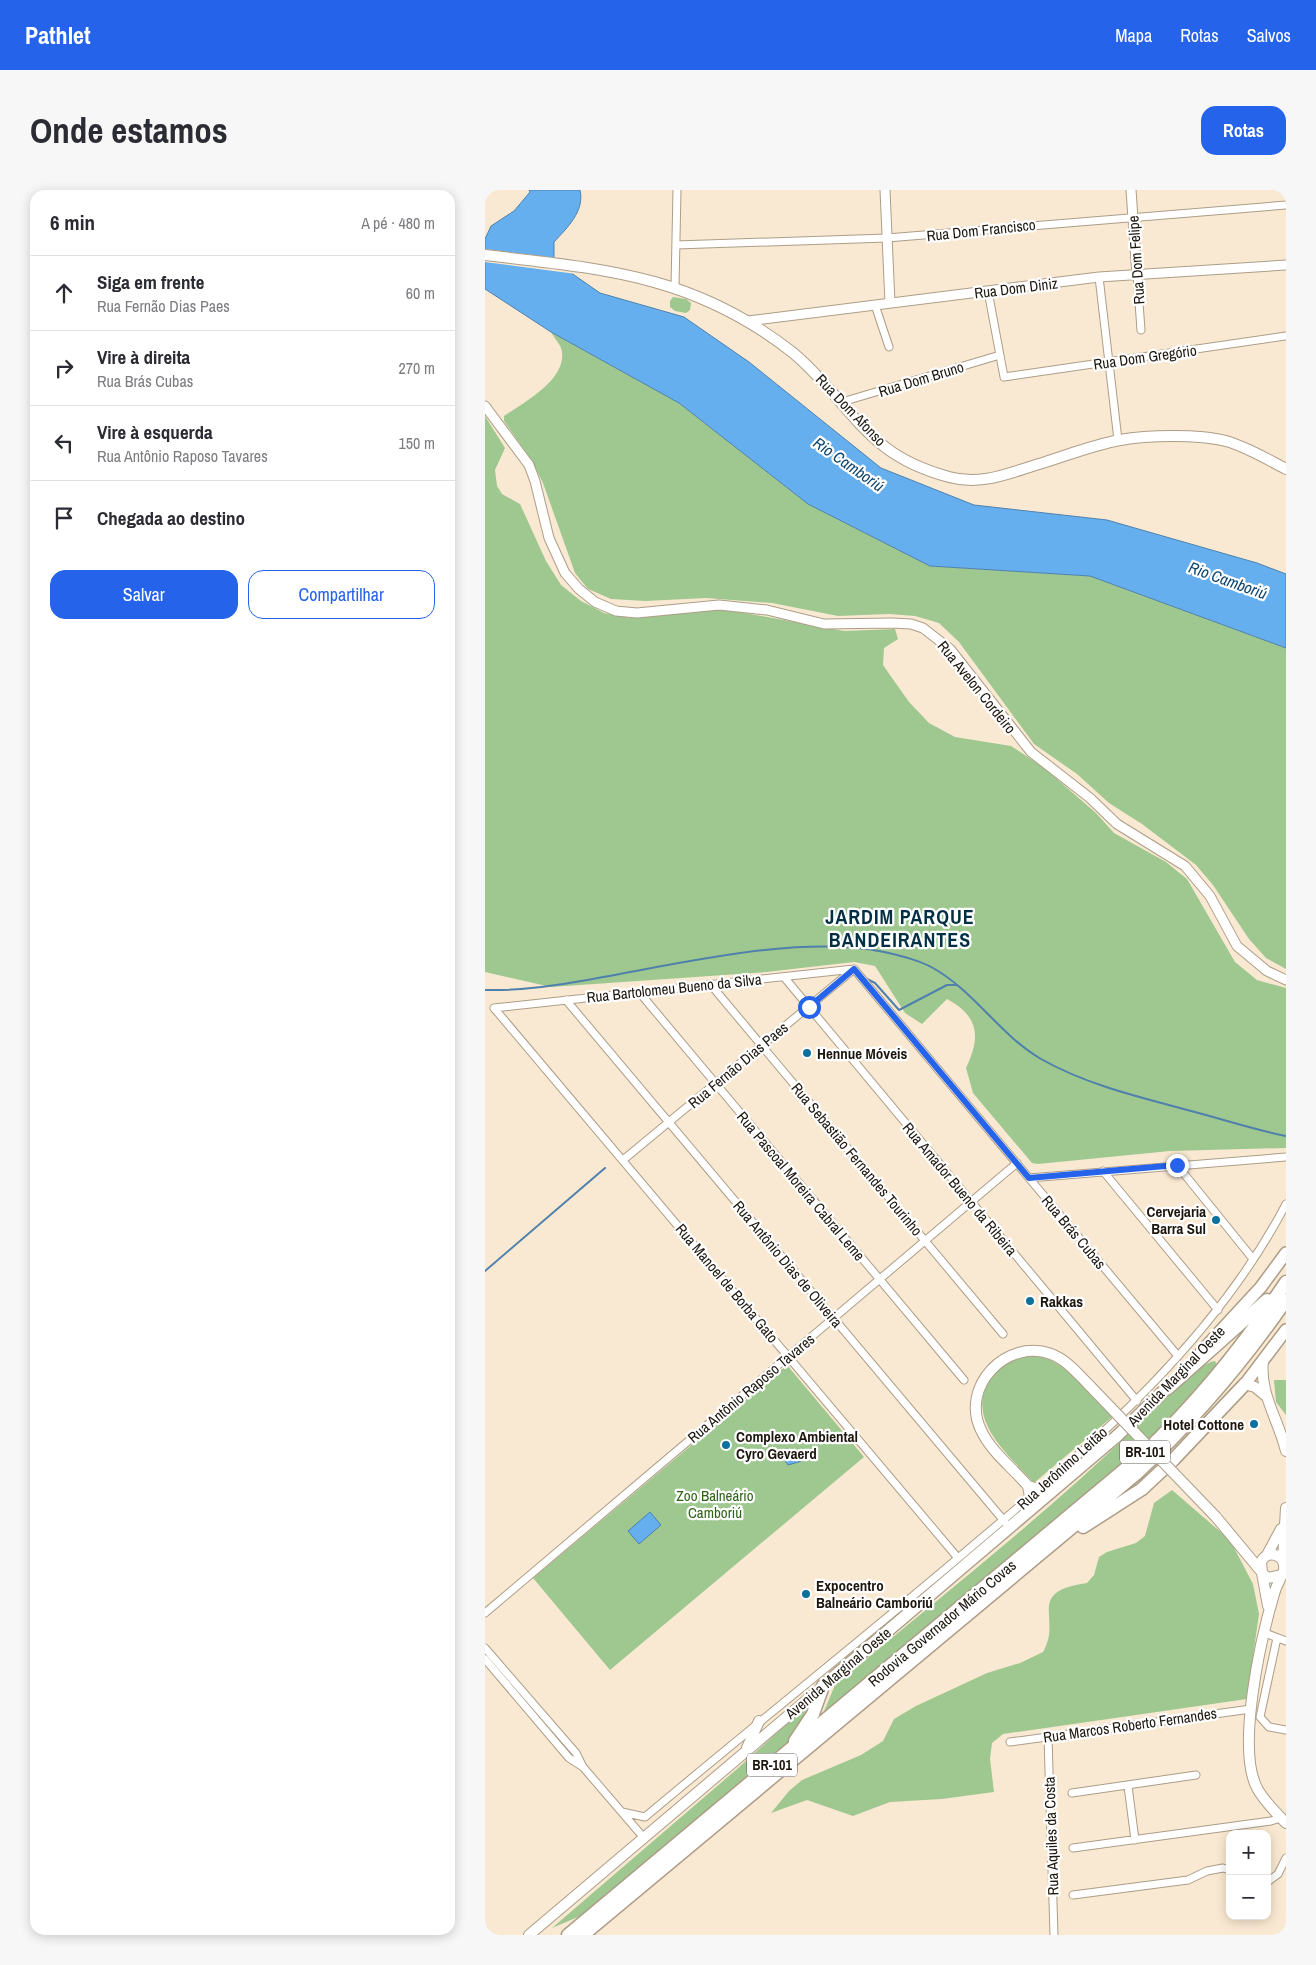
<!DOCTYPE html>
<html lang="pt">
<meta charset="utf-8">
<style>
:root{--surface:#fff;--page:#f7f7f7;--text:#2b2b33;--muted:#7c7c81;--line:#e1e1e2;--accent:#2563eb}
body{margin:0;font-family:"Archivo Narrow",sans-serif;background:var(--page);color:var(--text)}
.controls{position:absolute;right:15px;bottom:15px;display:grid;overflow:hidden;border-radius:10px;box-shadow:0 2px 12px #0003}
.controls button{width:45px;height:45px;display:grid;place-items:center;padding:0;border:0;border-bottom:1px solid var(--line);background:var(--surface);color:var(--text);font:25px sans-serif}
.stop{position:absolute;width:15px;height:15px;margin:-11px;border:4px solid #2563eb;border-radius:50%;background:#fff}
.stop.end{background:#2563eb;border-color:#fff;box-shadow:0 1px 5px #0008}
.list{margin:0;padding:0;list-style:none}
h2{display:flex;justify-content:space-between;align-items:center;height:65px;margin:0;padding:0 20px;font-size:21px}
h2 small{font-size:16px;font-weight:400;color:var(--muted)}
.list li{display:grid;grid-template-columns:32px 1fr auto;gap:15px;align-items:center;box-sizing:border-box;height:75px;padding:0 20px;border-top:1px solid var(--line)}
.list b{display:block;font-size:19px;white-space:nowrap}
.list p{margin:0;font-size:16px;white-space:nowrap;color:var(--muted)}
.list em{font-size:16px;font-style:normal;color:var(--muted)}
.actions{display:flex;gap:10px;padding:15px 20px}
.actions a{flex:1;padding:11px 0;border:1px solid var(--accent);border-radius:15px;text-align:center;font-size:18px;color:var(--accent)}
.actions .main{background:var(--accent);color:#fff}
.icon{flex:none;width:28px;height:28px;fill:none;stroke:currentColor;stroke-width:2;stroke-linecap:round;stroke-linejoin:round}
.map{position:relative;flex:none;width:801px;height:1745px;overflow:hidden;border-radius:15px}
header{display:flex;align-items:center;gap:30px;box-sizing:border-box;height:70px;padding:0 25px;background:var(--accent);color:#fff}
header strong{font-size:24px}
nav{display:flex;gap:28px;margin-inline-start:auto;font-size:18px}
.intro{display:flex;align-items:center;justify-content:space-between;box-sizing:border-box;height:120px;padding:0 30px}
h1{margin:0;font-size:35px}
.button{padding:12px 22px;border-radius:15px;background:var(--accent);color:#fff;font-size:18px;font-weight:700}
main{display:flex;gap:30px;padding:0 30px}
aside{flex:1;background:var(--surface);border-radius:15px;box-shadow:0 2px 12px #0003}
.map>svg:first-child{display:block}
.green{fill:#9ec890}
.water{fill:#65afef;stroke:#4f81ac}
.pier{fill:#fae9d2}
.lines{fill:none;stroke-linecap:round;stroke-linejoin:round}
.stream{stroke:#4f81ac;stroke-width:2}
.minor-casing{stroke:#ad9d87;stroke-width:9}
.tertiary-casing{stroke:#ad9d87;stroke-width:11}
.secondary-casing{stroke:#ad9d87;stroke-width:12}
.primary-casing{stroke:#ad9d87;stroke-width:14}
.motorway-casing{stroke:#ad9d87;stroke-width:15}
.minor{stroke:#fff;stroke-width:7}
.tertiary{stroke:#fff;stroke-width:9}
.secondary{stroke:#fff;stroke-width:10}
.primary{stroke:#fff;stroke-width:11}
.motorway{stroke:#fff;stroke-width:12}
.secondary-bridge-casing{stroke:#ad9d87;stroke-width:12;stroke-linecap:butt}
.secondary-bridge{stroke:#fff;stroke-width:10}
.route{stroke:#2563eb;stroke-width:6}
.poi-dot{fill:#0d709d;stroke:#fff;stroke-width:2}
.labels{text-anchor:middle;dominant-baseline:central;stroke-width:4.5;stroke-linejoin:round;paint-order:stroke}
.shield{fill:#fff;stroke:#605c56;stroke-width:1}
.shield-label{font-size:14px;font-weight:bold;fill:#1c160e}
.street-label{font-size:15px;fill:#1c160e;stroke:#fff}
.poi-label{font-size:15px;font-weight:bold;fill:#1c160e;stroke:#fff;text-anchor:start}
.park-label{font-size:15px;fill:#2f6319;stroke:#fff}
.water-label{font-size:16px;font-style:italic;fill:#0b436d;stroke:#fff}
.district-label{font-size:20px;font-weight:bold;letter-spacing:1px;fill:#032f45;stroke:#fff}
</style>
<header>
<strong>Pathlet</strong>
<nav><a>Mapa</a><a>Rotas</a><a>Salvos</a></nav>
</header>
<div class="intro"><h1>Onde estamos</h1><a class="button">Rotas</a></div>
<main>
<aside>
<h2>6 min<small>A pé · 480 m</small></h2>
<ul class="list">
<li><svg class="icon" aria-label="ahead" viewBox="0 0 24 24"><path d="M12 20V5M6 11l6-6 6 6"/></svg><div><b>Siga em frente</b><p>Rua Fernão Dias Paes</p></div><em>60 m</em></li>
<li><svg class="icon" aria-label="right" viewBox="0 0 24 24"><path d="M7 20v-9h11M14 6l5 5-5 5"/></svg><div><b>Vire à direita</b><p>Rua Brás Cubas</p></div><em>270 m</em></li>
<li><svg class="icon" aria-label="left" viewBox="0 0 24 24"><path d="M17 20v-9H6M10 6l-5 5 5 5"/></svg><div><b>Vire à esquerda</b><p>Rua Antônio Raposo Tavares</p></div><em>150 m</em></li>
<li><svg class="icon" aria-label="arrive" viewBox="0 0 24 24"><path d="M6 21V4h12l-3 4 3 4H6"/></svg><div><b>Chegada ao destino</b></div></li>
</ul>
<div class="actions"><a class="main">Salvar</a><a>Compartilhar</a></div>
</aside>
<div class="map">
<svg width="801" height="1745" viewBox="0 0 801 1745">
<rect width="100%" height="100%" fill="#fae9d2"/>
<!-- green -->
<path class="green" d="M188,107L201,109L206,113L205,120L201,123L190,121L185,117V111Z
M66,142L194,213L323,314L445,376L605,386L801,458V779L781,768L764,749L728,695L711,675L657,634L624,613L592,584L549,554L474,452L454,433L430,426L404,424L353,426L287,413L221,408L160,411L126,409L103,399L90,383L58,293L47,271L19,231V226C38,213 81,190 77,162C77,156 69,148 66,142Z
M0,226L20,258L10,280L12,296L17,304L35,314L61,371L76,395L96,411L119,423L145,428L238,419L359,441L410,439L413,449L399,458L398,475L424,512L444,533L470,547L526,556L558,577L611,623L629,643L681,672L702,689L750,772L772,790L801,798V958L685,961L553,974L547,973L488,903L481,878C496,847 494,826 462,809L437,834L420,823L390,776L369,772L281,782L66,797L0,782Z
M548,1165C583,1171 604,1202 627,1227L549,1293C524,1265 478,1229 506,1188C517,1172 528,1168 548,1165Z
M730,1171L733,1177L730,1183L659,1256L337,1526L350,1495C449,1412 553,1331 647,1241C662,1227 712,1172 730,1171Z
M302,1175L379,1267L125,1480L48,1388Z
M789,1190H801V1225L791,1212Z
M687,1300L745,1350L768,1394L774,1424L762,1509L518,1544L507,1553L505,1569L509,1602L457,1609L405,1612L368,1626L322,1610L286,1623L304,1601L317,1590L376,1565L398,1551L409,1529L431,1516L502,1483L535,1473L558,1462C578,1428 539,1402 602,1393L609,1385L614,1367L622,1362L651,1353L660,1346L669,1313Z
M329,1511L310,1546L296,1558L100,1724L67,1738L252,1579L325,1513Z"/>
<!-- water -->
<path class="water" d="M44,0H95C100,21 82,38 69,52V71L115,103L199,127L264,172L396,278L489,315L622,330L772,373L801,384V458L605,386L445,376L323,314L194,213L66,142L0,99V49L6,36L29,21L45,2Z
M300,1259L312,1261L317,1271L303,1275L298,1268Z
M165,1322L176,1335L154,1354L143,1341Z"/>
<!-- pier -->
<path class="pier" d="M0,59L71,68V70L91,84L0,72Z"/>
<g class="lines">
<!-- stream -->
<path class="stream" d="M378,787L390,793L414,820L462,795H471
M0,800C34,801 69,796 102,790C190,775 312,744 399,762C416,766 434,770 448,778C489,801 516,846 556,869C604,896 658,908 710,922C740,930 770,940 801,946
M0,1081L120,978"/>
<defs>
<path id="minor" d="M191,55L402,48L801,15
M652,85L656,140
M614,87L633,250
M190,97L192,0
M503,101L519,187L801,146
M390,115L404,157
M357,212L515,165
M369,779L693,1166
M299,787L652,1211
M226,795L518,1144
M154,802L479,1190
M81,810L520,1332
M9,818L473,1368
M9,818L369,779
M138,970L369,779
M692,975L768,1069
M618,981L733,1120
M544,988L801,967
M0,1423L532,973
M780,1443L801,1451
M792,1448L775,1527L784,1537L801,1540
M0,1458L91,1563L98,1577L159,1648
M0,1469L84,1568L98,1577
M563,1547L569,1745
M525,1552L766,1519
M643,1596L650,1650
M587,1603L711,1585
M137,1622L160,1627C272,1533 387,1442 498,1347C613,1250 730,1150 801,1014
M588,1658L786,1631L796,1628
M782,1692L793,1684L801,1668
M588,1705L703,1690L722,1681L738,1678L745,1680"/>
<path id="tertiary" d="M400,0L405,113
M646,0L652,85
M263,131L614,87L801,75
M0,216L44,275L50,291L64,348L80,383L94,399L110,412L131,421L152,423L234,415L282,420L339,434L407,433L426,434L438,438L465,459L546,562L605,608L632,634L700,676L725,706L752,756L782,781L801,790"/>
<path id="secondary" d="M0,65C119,79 209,85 307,162C342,190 365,230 400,257C418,271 442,281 464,287C496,296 524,283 554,274C580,266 608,255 635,250C662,245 714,244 741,251C762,257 782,269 801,279
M778,1171C774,1203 794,1231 801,1261
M760,1194L770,1197L781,1206
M543,1296L566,1302
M544,1321L545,1307L543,1296C528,1278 506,1262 496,1240C475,1197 521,1148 566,1164C582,1170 593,1184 604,1195
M731,1327L775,1380
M782,1365L796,1339
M798,1370L801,1318
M777,1383L783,1416
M796,1385L783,1388L777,1383L776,1372C782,1359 801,1364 799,1380C796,1388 791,1396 789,1404C776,1448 751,1558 772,1598C779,1611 791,1623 801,1633
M262,1558L274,1531
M44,1745L337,1497"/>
<path id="primary" d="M716,1162L776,1097L801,1063
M760,1194L801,1140
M338,1496L632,1246L688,1192"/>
<path id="motorway" d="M683,1198L782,1110
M598,1337L657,1299L689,1269L760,1194
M310,1551L328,1524L338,1496
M83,1745L658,1264C713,1212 759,1155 801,1092
M98,1745L651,1284C708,1231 757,1174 801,1110"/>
</defs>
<!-- minor casing -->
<use href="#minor" class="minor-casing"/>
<!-- tertiary casing -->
<use href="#tertiary" class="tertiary-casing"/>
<!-- secondary casing -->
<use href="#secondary" class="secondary-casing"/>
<!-- primary casing -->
<use href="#primary" class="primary-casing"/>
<!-- motorway casing -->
<use href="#motorway" class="motorway-casing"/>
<!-- minor -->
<use href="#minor" class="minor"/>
<!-- tertiary -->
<use href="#tertiary" class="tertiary"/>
<!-- secondary -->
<use href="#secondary" class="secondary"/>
<!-- primary -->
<use href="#primary" class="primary"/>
<!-- motorway -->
<use href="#motorway" class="motorway"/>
<defs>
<path id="secondary-bridge" d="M604,1195L731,1327"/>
</defs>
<!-- secondary-bridge casing -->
<use href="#secondary-bridge" class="secondary-bridge-casing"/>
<!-- secondary-bridge -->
<use href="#secondary-bridge" class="secondary-bridge"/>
</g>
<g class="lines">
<!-- route -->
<path class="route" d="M324,817L369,779L544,988L692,975"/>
</g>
<!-- markers -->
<g class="poi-dot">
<circle cx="322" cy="863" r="5"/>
<circle cx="731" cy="1030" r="5"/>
<circle cx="545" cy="1111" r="5"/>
<circle cx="769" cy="1234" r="5"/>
<circle cx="241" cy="1255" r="5"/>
<circle cx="321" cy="1404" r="5"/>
</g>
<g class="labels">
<!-- shield labels -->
<g class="shield">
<rect x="635" y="1250.5" width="50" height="23" rx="4"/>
<rect x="262" y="1563.5" width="50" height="23" rx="4"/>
</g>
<g class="shield-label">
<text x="660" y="1262">BR-101</text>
<text x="287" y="1575">BR-101</text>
</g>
<!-- street labels -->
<g class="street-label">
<text transform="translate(496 40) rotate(-6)">Rua Dom Francisco</text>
<text transform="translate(651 70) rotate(-94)">Rua Dom Felipe</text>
<text transform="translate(531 98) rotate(-7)">Rua Dom Diniz</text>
<text transform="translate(660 167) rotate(-8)">Rua Dom Gregório</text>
<text transform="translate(436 189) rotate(-17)">Rua Dom Bruno</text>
<text transform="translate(366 220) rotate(46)">Rua Dom Afonso</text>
<text transform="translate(492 497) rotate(51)">Rua Avelon Cordeiro</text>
<text transform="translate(189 798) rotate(-6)">Rua Bartolomeu Bueno da Silva</text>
<text transform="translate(253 875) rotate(-40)">Rua Fernão Dias Paes</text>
<text transform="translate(372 969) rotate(50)">Rua Sebastião Fernandes Tourinho</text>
<text transform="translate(316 996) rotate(50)">Rua Pascoal Moreira Cabral Leme</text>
<text transform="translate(475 999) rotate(50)">Rua Amador Bueno da Ribeira</text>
<text transform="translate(589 1042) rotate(50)">Rua Brás Cubas</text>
<text transform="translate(303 1074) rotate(50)">Rua Antônio Dias de Oliveira</text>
<text transform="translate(242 1093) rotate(50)">Rua Manoel de Borba Gato</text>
<text transform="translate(691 1186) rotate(-46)">Avenida Marginal Oeste</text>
<text transform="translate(266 1198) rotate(-40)">Rua Antônio Raposo Tavares</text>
<text transform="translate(577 1278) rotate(-42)">Rua Jerônimo Leitão</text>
<text transform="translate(457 1433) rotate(-40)">Rodovia Governador Mário Covas</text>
<text transform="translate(353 1483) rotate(-40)">Avenida Marginal Oeste</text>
<text transform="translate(645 1535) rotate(-8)">Rua Marcos Roberto Fernandes</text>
<text transform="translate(566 1646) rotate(-92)">Rua Aquiles da Costa</text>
</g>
<!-- poi labels -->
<g class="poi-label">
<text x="332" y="863">Hennue Móveis</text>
<text x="721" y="1021" text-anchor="end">Cervejaria<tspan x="721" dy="17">Barra Sul</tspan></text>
<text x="555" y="1111">Rakkas</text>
<text x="759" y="1234" text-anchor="end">Hotel Cottone</text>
<text x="251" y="1246">Complexo Ambiental<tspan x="251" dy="17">Cyro Gevaerd</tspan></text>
<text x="331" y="1395">Expocentro<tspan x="331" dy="17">Balneário Camboriú</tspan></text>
</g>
<!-- park labels -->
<g class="park-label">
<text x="230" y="1305">Zoo Balneário<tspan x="230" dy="17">Camboriú</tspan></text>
</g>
<!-- water labels -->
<g class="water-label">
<text transform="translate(364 274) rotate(35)">Rio Camboriú</text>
<text transform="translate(743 390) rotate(20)">Rio Camboriú</text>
</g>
<!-- district labels -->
<g class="district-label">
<text x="415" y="726">JARDIM PARQUE<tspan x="415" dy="23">BANDEIRANTES</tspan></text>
</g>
</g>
</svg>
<div class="controls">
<button>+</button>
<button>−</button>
</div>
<div class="stop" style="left:324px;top:817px"></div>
<div class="stop end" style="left:692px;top:975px"></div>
</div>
</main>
